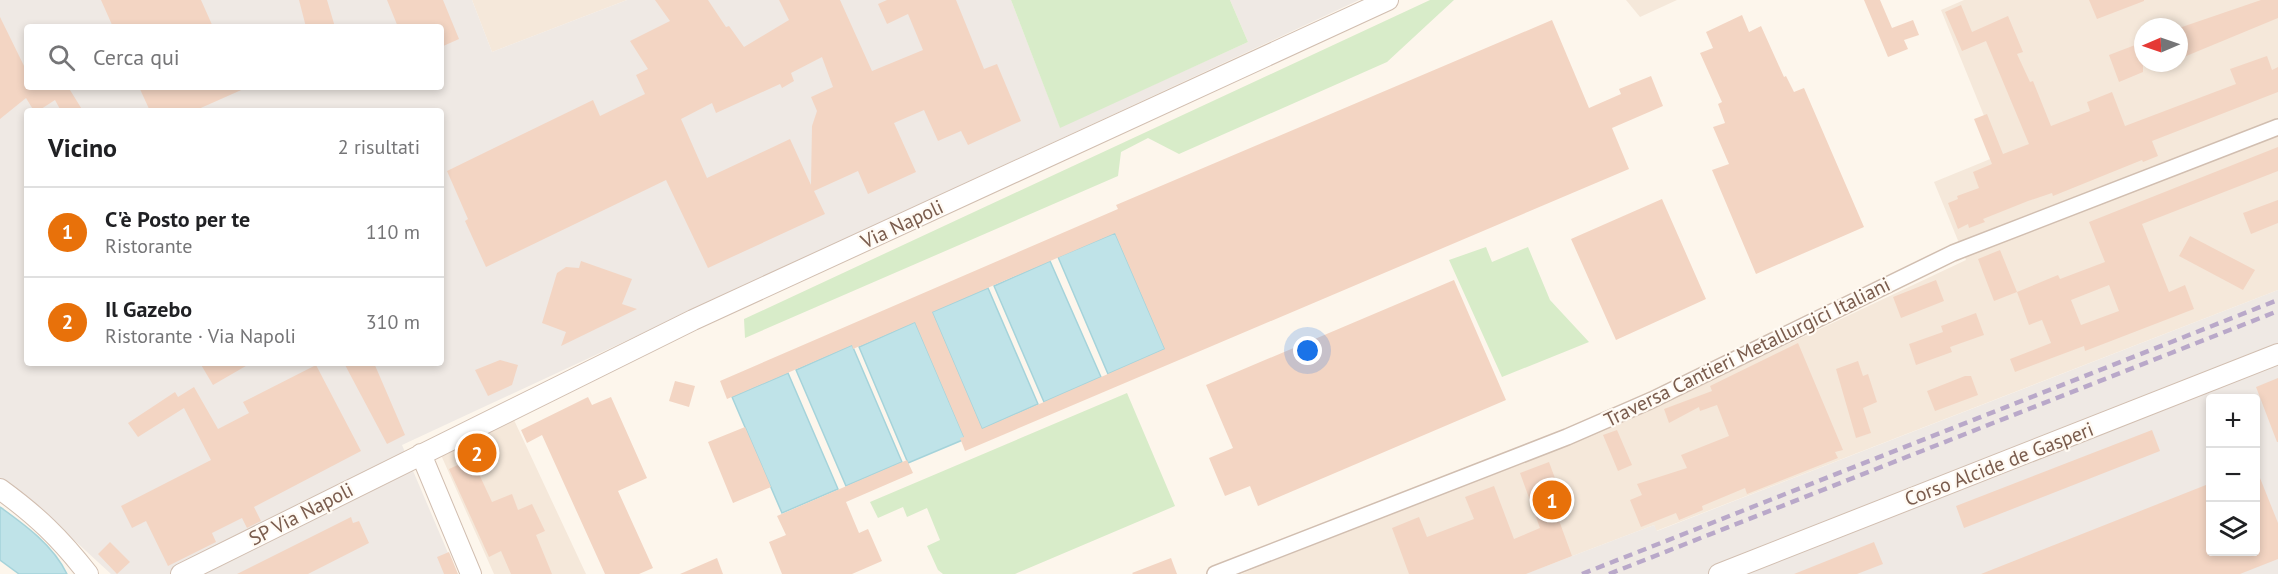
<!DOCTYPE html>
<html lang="it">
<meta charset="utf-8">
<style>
:root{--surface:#fff;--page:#f6f6f6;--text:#202124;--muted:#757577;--line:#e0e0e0;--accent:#0b8043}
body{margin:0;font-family:"PT Sans",sans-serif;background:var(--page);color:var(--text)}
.controls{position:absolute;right:18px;bottom:18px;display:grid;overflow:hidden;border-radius:6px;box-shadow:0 3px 9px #0003}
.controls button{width:54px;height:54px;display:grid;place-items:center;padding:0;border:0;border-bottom:2px solid var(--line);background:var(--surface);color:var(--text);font:30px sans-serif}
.compass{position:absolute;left:2134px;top:18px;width:54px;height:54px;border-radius:50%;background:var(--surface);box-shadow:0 3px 9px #0003;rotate:268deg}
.you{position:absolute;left:1308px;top:351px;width:21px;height:21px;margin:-15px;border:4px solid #fff;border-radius:50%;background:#1a73e8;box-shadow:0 0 0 9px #1a73e833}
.badge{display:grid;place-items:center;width:39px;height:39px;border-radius:50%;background:var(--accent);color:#fff;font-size:20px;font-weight:700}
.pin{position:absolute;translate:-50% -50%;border:3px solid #fff;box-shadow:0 2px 6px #0006}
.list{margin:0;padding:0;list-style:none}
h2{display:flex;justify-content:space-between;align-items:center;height:78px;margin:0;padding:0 24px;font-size:26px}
h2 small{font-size:20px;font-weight:400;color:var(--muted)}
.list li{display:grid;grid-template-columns:39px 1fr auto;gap:18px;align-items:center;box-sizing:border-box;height:90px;padding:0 24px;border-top:2px solid var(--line)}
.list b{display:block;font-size:22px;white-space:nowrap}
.list p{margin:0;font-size:20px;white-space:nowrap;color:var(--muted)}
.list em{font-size:20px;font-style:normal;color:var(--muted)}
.icon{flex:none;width:33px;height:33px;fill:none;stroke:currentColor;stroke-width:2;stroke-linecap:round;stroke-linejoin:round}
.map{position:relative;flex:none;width:2278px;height:574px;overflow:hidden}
.search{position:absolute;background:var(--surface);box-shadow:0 3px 9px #0003;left:24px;top:24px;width:420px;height:66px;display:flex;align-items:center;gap:15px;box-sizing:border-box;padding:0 21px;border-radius:6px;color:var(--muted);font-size:22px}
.panel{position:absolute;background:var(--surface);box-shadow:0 3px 9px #0003;left:24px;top:108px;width:420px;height:258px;border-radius:6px}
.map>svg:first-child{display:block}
.residential{fill:#f5e8da;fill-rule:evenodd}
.industrial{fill:#efe9e4;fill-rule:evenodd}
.green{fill:#d8ecc9}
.water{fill:#bfe3e8;stroke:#a5d3da;stroke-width:1.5}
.building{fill:#f3d5c3;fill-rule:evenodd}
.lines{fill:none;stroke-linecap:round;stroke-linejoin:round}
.minor-casing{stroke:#d1beb0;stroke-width:18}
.tertiary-casing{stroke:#d1beb0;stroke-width:22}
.minor{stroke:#fff;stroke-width:15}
.tertiary{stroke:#fff;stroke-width:20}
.rail{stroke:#b9a8c9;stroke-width:4.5;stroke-dasharray:9 6;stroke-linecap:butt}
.labels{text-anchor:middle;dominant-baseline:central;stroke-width:4.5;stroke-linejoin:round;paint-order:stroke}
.street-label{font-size:20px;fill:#7a5c4d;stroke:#fffaf3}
</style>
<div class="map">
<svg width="2278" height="574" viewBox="0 0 2278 574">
<rect width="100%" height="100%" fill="#fdf6ec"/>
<!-- residential -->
<path class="residential" d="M472,0H627L492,52Z
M1626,0H1677L1640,17Z
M1964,0H2278V290L1656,531L1654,525L1525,574H1241L1640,414L1966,260L1934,182L2000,155L1941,10ZM2143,27H2179V63H2143Z
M514,420L586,574H494L441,455Z"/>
<!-- industrial -->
<path class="industrial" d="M0,0H472L492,52L627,0H1011L1060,127L1248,42L1230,0H1359L402,445L457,574H111L61,528L0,479ZM27,27H441V87H27ZM27,111H441V363H27Z
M2278,290V574H1525L1654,525L1657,531ZM2210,398H2256V552H2210Z"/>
<!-- green -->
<path class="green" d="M1011,0H1230L1248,42L1060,128Z
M1430,0H1454L1387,62L1179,154L1148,138L1121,152L1118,176L745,338L744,319Z
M1486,247L1492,262L1528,247L1550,300L1589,342L1502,377L1449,260Z
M1127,393L1175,506L1015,574H943L938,570L927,546L940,540L927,508L907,517L903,507L878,518L870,502Z"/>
<!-- water -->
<path class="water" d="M1115,233L1165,349L1108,374L1058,257Z
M1050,261L1101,377L1044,402L994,286Z
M988,288L1038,404L982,429L932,312Z
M915,322L965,439L908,463L859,347Z
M852,345L902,462L846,486L796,370Z
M788,373L838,489L782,513L732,397Z
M0,507C25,525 53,545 67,574H19L0,560Z"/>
<!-- building -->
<path class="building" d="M101,0H201L213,27H113Z
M299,0H327L335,27H306Z
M387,0H443L459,39L441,47V27H398Z
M655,0H708L726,27L729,26L744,47L789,20L779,0H840L872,71L923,50L908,14L887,24L878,4L887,0H956L984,69L997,64L1021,121L968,145L961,131L938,141L924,110L894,123L916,172L868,194L858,171L814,191L825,214L708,268L666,180L486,267L465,221L468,219L447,171L593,100L600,116L645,94L636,75L648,69L630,41L670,21ZM822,57L833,87L811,97L817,111L812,126L811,185L790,139L707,178L681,119L712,103L716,113L780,84L782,88L794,81L791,73Z
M1864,0H1880L1892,28L1913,20L1919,35L1904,40L1908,49L1888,57Z
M2089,0H2144V1L2097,19Z
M2261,0H2278V18L2179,59V28Z
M1961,5L1972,32L2008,16L2023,52L2017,54L2030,82L2033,81L2051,126L2090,111L2087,102L2112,92L2125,126L2236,84L2230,69L2267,56L2272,70L2278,67V92L2152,141L2158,156L2143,162L2142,160L2053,196L2052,193L2028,201L1983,219L1985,222L1969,228L1968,224L1958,229L1948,203L1958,199L1957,196L1979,188L1973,172L1992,164L1974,119L1987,114L2003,154L2029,144L1986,41L1962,51L1945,12Z
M1742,15L1749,32L1761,26L1784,77L1786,76L1794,92L1804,88L1864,227L1756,274L1712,170L1729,164L1713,127L1725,123L1718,104L1722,102L1700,53L1713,48L1706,32Z
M0,17L27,72V87H74L70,90L83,111H61L55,100L38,111H34L26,98L0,119Z
M1552,20L1589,108L1621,94L1619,89L1651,76L1663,106L1612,128L1629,169L965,451L960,438L964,437L915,322L853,349L852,345L727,399L720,381L1118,209L1116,205ZM1115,233L1165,349L982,429L932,312Z
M2143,42V72L2119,82L2109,55Z
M139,87H248L194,111H150Z
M2278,147V171L2142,224L2169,292L2185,285L2194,309L2085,351L2084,346L2015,372L2010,359L2051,343L2042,320L2029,325L2017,292L2058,275L2060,279L2105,262L2089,222ZM2109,285L2119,311L2081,325L2071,300Z
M1662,199L1706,299L1616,340L1571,239Z
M2278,200V223L2251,234L2243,213Z
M2190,236L2255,270L2243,290L2179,256Z
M2000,250L2017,292L1994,301L1978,259Z
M581,261L632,279L622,304L637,309L561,346L566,332L542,323L557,273L566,267L579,268Z
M1454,280L1506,400L1258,506L1250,486L1225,496L1209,458L1233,448L1206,385Z
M1936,280L1944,301L1901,318L1893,297Z
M1976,313L1984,335L1950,347L1952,352L1916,365L1909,344L1943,332L1941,326Z
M1798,343L1843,450L1835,452L1838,458L1747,494L1745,488L1702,506L1703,510L1679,520L1676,513L1641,527L1630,500L1642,495L1637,484L1687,468L1681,455L1729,436L1717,405L1700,411L1699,407L1669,423L1664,409L1712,391L1710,386Z
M500,360L518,365L512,385L488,396L475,370Z
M1858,361L1863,376L1868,374L1877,402L1863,408L1871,433L1856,438L1836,369Z
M200,363H251L213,385Z
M344,363H374L405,435L387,444Z
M316,365L361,451L254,507L261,521L247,528L242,518L212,533L216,542L168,566L146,521L132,528L121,506L211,460L184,408L138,437L128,423L175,392L181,402L178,397L194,387L218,429L249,413L243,402Z
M1965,376H1971L1978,395L1935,411L1927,391Z
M2278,378V442H2277L2256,387Z
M675,381L695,386L689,407L669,401Z
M588,397L592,405L611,397L647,478L618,491L653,568L639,574H605L542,435L527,443L521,430Z
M745,427L771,487L733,503L708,442Z
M1617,430L1632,465L1618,471L1603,435Z
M2152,430L2160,451L1964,528L1956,506Z
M482,454L489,470L479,474L492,502L512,494L518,510L532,504L545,531L536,535L552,574H511L501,551L489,557L449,469Z
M907,460L913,473L846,502L859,533L868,529L882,561L852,574H782L769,542L786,535L777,516Z
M1549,462L1567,511L1557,515L1572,556L1526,574H1409L1392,528L1419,517L1427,537L1474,519L1465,497L1494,486L1514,539L1540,528L1520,473Z
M2256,468L2278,523V559L2240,574H1981L2211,483V552H2256Z
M351,517L353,523L359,521L369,543L308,574H237Z
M110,542L130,562L117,574L98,554Z
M1874,542L1883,564L1857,574H1794Z
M449,552L458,574H444L437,557Z
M717,558L723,574H680Z
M1171,558L1177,574H1133L1132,573Z"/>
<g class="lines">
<defs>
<path id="minor" d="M1215,574L1567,437L1652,400L1953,253L2278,127"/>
<path id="tertiary" d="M421,454L471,574
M0,489C37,516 60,538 88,574
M181,574L693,320L1388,0
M1719,574L2278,354"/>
</defs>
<!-- minor casing -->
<use href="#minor" class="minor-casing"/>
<!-- tertiary casing -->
<use href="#tertiary" class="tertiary-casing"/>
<!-- minor -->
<use href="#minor" class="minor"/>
<!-- tertiary -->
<use href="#tertiary" class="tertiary"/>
<!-- rail -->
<path class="rail" d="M1582,574L2278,300
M1609,574L2278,311"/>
</g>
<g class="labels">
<!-- street labels -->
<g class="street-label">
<text transform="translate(902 224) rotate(-25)">Via Napoli</text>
<text transform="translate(1747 352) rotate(-26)">Traversa Cantieri Metallurgici Italiani</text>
<text transform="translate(1999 464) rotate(-21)">Corso Alcide de Gasperi</text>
<text transform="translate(301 514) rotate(-27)">SP Via Napoli</text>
</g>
</g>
</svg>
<div class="controls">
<button>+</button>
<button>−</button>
<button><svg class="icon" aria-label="layers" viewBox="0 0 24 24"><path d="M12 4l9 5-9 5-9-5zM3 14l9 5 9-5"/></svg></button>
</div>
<svg class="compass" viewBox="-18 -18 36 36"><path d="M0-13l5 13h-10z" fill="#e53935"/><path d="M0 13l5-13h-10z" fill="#757577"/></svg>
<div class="you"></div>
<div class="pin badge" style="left:1552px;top:500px;background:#e8710a">1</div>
<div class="pin badge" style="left:477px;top:453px;background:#e8710a">2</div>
<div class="search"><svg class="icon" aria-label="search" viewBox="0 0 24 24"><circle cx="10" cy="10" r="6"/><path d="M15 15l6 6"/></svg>Cerca qui</div>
<section class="panel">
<h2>Vicino<small>2 risultati</small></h2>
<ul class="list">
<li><span class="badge" style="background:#e8710a">1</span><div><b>C'è Posto per te</b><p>Ristorante</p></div><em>110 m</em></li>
<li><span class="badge" style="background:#e8710a">2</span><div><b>Il Gazebo</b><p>Ristorante · Via Napoli</p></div><em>310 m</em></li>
</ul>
</section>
</div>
